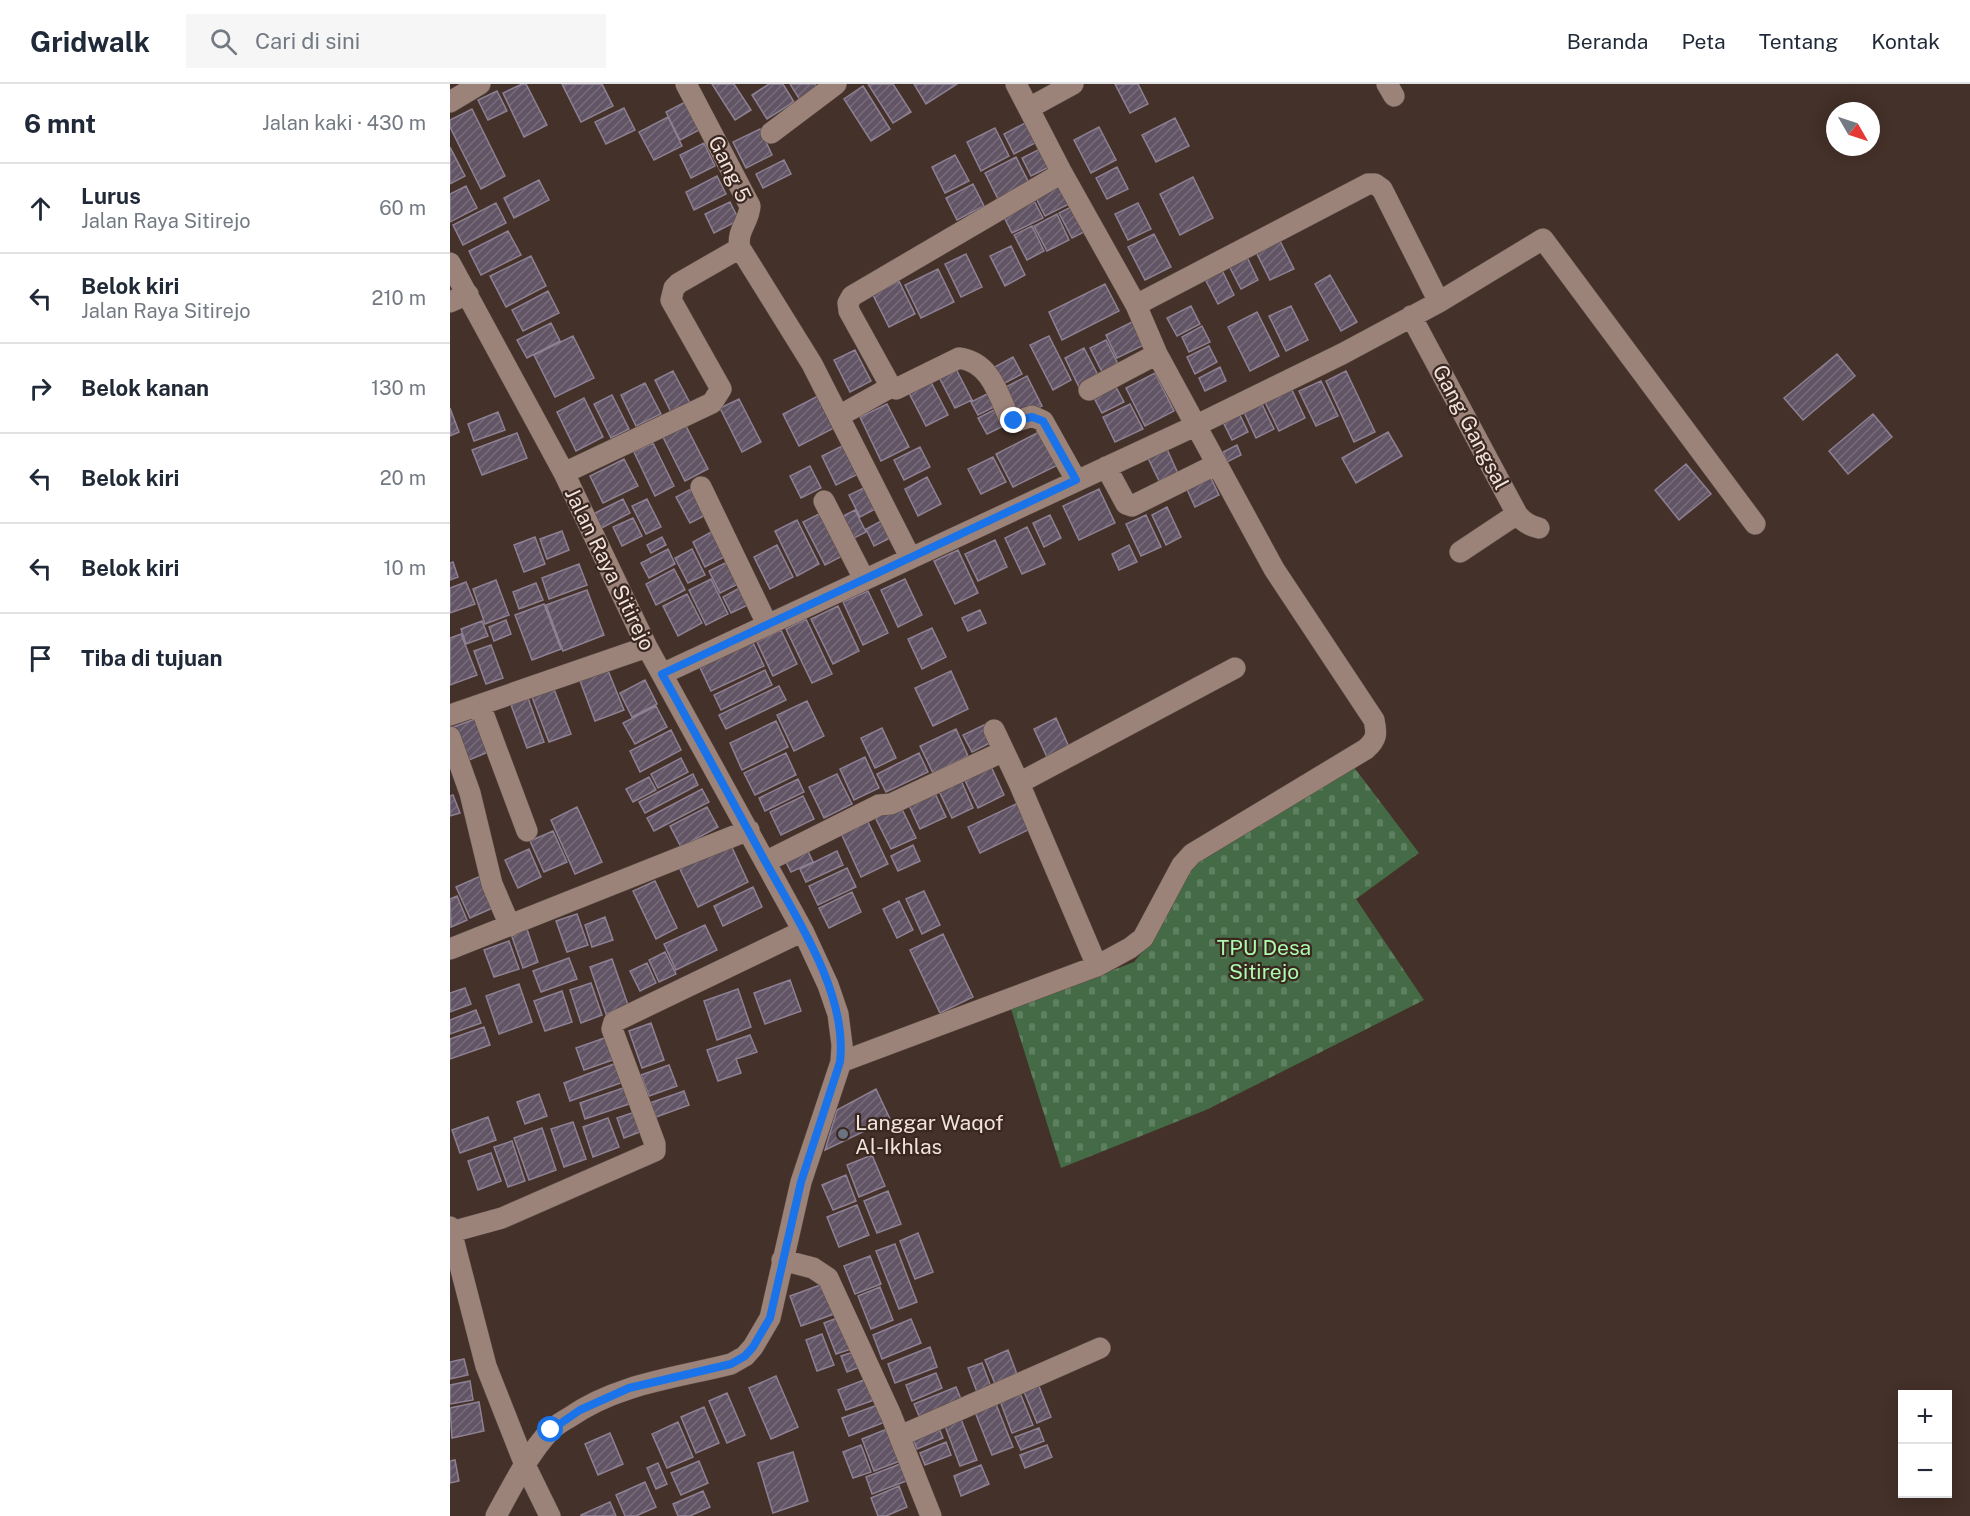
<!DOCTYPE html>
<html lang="id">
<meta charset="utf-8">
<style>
:root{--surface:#fff;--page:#f6f6f7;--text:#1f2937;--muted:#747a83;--line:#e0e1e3}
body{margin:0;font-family:"Public Sans",sans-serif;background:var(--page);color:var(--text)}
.controls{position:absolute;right:18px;bottom:18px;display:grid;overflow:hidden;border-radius:0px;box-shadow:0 3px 15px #0003}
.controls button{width:54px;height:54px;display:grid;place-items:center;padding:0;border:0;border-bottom:2px solid var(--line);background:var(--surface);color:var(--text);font:30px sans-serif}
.compass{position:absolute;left:1376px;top:18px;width:54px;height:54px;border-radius:50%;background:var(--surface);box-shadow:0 3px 15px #0003;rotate:129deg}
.stop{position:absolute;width:18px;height:18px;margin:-14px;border:4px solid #1a73e8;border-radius:50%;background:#fff}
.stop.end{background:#1a73e8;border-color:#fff;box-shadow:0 2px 6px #0008}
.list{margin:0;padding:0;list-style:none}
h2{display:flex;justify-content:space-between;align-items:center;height:78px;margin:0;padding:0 24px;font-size:26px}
h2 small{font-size:20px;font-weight:400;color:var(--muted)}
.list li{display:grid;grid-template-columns:39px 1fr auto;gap:18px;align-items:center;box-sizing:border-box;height:90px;padding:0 24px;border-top:2px solid var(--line)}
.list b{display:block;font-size:22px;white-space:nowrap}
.list p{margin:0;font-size:20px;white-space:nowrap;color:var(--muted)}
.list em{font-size:20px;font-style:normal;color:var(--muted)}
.icon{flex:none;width:33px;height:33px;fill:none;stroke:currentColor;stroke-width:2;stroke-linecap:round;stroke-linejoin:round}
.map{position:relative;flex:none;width:1520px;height:1432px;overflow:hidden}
header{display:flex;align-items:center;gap:36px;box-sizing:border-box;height:84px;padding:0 30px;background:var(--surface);border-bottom:2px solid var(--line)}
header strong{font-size:28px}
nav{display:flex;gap:33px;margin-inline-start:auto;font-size:21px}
.search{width:420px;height:54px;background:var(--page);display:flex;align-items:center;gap:15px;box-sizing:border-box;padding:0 21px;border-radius:0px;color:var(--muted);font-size:22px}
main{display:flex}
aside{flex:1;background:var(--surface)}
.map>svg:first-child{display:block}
.cemetery{fill:url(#cemetery-stones)}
.building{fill:url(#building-hatch);stroke:#8e8093;stroke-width:1.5}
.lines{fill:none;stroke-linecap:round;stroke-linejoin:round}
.street-casing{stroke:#5d4d46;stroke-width:22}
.street{stroke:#9b837a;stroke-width:21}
.route{stroke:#1a73e8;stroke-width:8}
.worship-dot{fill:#6b7280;stroke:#3a271f;stroke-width:2}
.labels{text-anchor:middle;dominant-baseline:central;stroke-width:4.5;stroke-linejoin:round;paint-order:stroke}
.street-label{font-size:21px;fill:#f0e3de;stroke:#3a271f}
.park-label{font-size:21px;fill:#abfaae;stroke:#3a271f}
.poi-label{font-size:21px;fill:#f0e3de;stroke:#3a271f;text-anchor:start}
</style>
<header>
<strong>Gridwalk</strong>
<div class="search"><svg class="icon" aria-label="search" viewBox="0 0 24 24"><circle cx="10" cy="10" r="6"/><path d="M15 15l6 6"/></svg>Cari di sini</div>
<nav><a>Beranda</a><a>Peta</a><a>Tentang</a><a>Kontak</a></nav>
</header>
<main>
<aside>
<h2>6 mnt<small>Jalan kaki · 430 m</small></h2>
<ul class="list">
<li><svg class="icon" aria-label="ahead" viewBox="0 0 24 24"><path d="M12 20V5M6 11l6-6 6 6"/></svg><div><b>Lurus</b><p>Jalan Raya Sitirejo</p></div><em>60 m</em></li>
<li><svg class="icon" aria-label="left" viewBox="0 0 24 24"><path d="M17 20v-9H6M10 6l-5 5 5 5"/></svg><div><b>Belok kiri</b><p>Jalan Raya Sitirejo</p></div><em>210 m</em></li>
<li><svg class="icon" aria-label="right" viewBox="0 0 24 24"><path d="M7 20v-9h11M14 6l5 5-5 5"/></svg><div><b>Belok kanan</b></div><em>130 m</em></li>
<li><svg class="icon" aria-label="left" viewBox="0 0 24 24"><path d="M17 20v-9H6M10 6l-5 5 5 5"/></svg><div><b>Belok kiri</b></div><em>20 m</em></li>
<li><svg class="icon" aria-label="left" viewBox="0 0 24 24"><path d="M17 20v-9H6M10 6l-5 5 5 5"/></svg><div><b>Belok kiri</b></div><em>10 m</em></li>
<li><svg class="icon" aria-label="arrive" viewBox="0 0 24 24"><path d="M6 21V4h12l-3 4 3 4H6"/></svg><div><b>Tiba di tujuan</b></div></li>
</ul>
</aside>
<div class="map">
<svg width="1520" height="1432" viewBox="0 0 1520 1432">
<defs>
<pattern id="cemetery-stones" width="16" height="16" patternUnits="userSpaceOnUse" patternTransform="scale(1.5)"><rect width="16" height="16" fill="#446b46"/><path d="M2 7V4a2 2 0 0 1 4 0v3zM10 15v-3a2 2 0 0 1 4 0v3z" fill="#5f8060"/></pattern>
<pattern id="building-hatch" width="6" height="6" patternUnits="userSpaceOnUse" patternTransform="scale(1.5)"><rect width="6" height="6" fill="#615465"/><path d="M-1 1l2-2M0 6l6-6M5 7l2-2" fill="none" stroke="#786c7b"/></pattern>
</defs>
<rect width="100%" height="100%" fill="#443129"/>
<!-- cemetery -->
<path class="cemetery" d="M900,678L969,769L906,815L974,916L756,1026L611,1084L561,925L684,878L696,863L737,785Z"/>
<!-- building -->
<path class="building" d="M72,0H76L97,41L74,53L53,9Z
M112,0H152L163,22L131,38Z
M262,0H284L301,26L285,36Z
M319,0H333L344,18L317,35L302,11Z
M340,0H365L368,4L350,16Z
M418,0H443L461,28L443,39Z
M464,0H507L476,20Z
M665,0H688L698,20L680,29Z
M413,2L440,45L421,57L394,15Z
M47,7L57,27L38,36L28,16Z
M237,17L251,45L230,56L216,28Z
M174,24L185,46L156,60L145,38Z
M22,25L55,92L31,105L0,43V36Z
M218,33L232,62L204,76L189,48Z
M725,34L739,62L706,78L692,51Z
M579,37L589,57L564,70L554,50Z
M649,43L666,76L641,89L624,56Z
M545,44L559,72L531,87L517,58Z
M310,45L322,71L296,84L283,58Z
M254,59L265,82L241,94L230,71Z
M0,63L15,92L0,100Z
M594,63L603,81L581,92L572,74Z
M505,71L519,97L495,109L482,83Z
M566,73L579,99L548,115L535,89Z
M334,76L341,90L313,104L306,90Z
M667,83L678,105L657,115L646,94Z
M267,92L276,110L244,126L236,108Z
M743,93L763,134L730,151L710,110Z
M89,96L99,116L64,134L54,114Z
M523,100L534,122L507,136L496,114Z
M609,100L619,120L595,132L585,112Z
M16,102L27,124L0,138V110Z
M581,111L593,134L562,149L551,127Z
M280,118L289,136L264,149L255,130Z
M46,119L56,139L13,161L3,141Z
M688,119L701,145L678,156L665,130Z
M625,121L638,146L622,154L609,129Z
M607,130L619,156L597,167L584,142Z
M582,142L594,167L577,176L564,151Z
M58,147L71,171L31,191L19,167Z
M704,150L721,183L695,196L678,163Z
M828,153L844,185L820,196L804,164Z
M561,162L575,191L555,202L540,172Z
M516,170L532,203L511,213L495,180Z
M796,171L808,196L791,205L778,180Z
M81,172L96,202L56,223L40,192Z
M770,182L784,211L768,220L753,191Z
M488,185L504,218L471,234L455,201Z
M880,191L907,238L891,247L865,200Z
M449,197L465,230L439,243L423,211Z
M655,200L669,227L612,256L599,228Z
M98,207L109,229L73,247L62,226Z
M741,222L750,240L727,252L717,234Z
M841,222L858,256L836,267L819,232Z
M807,228L829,272L800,287L778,243Z
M686,236L698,259L667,274L656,251Z
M101,239L110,257L77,274L67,256Z
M752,242L760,258L739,268L732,253Z
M123,252L144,294L105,313L84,271Z
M599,252L621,296L603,306L580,261Z
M656,256L668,280L652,288L640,264Z
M759,262L767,278L745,290L737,273Z
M634,264L649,293L629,303L615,274Z
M405,266L421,297L400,308L384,276Z
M1387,270L1405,292L1353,336L1334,314Z
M563,273L572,290L549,302L541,285Z
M770,283L776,297L755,307L749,294Z
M506,285L522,316L505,324L489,293Z
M223,287L241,321L222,330L205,296Z
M896,287L925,348L904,358L876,297Z
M705,289L724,327L695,342L676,304Z
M577,292L592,322L569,334L554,304Z
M480,296L498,331L476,342L458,307Z
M871,297L888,332L866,342L849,307Z
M195,299L211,330L186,342L171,311Z
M666,303L674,318L652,329L644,314Z
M842,306L855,334L829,347L815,318Z
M541,308L548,321L528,331L521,318Z
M162,311L179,345L161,354L144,320Z
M368,312L384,344L349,362L333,330Z
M134,314L153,353L126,367L107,328Z
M289,315L311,358L292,368L270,324Z
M810,316L824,345L806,354L792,324Z
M437,320L459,363L431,377L410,333Z
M680,320L693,345L665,358L653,333Z
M550,323L558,340L537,350L528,334Z
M0,324L9,348L0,352Z
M788,327L798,348L782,356L772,336Z
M48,328L55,346L24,357L18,340Z
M1423,330L1442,353L1398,390L1379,367Z
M236,342L258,385L235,397L213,353Z
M595,345L612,379L563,403L546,370Z
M938,348L952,372L906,399L892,374Z
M67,349L77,374L32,391L22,366Z
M400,358L414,387L386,401L372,372Z
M203,359L224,402L205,412L184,368Z
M787,361L791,371L777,378L773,368Z
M470,363L480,383L454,396L444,376Z
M717,365L730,394L712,403L698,374Z
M543,373L556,398L531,410L518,385Z
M174,375L188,402L153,419L140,392Z
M1236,380L1261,410L1229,436L1205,406Z
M360,382L371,404L351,414L340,392Z
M759,390L769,411L745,423L735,401Z
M477,393L491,420L468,432L455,405Z
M418,402L429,423L410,433L399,411Z
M245,403L258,430L240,439L226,413Z
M649,405L665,439L629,456L613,422Z
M173,415L180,429L146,447L139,432Z
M197,415L211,443L196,450L182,422Z
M717,423L731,453L716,461L702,431Z
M377,426L398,469L375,481L353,438Z
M405,426L416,448L398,457L387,435Z
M600,431L611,454L594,463L583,439Z
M696,431L711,463L691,472L676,440Z
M183,434L192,452L172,462L163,443Z
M435,435L444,452L424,462L416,445Z
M347,436L369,480L347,492L325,447Z
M577,443L595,480L572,490L555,454Z
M112,447L119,466L97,475L90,455Z
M263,447L276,472L255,483L243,458Z
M85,453L95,480L74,488L64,461Z
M212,453L216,461L201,469L197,461Z
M545,456L557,483L528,497L515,470Z
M327,461L343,493L320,505L304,473Z
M679,461L687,478L669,486L662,470Z
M218,465L225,480L199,494L191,479Z
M242,465L255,491L238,499L225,474Z
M508,466L528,509L505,520L484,477Z
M281,476L292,498L270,509L259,487Z
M3,478L8,493L0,496V479Z
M129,480L137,501L99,515L92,494Z
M224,485L235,506L206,521L196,500Z
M261,495L278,530L256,541L239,506Z
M455,495L472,531L448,543L431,506Z
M46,496L59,531L35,540L23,505Z
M16,498L25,520L0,529V504Z
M86,499L93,516L69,525L63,508Z
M291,503L300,520L281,529L273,513Z
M137,506L154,551L113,567L96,521Z
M418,507L438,549L413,561L393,518Z
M237,510L252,539L228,552L213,522Z
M94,520L111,565L82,576L65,531Z
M388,522L409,567L383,580L361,535Z
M530,526L536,539L518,547L512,534Z
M356,535L382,590L362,599L336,545Z
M56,536L61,550L44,557L39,543Z
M32,537L38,552L16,560L11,545Z
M482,544L496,573L472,585L458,555Z
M331,546L347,580L323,592L307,558Z
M11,550L27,591L0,601V554Z
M299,550L314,582L261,607L246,575Z
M41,561L53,594L36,600L24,567Z
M157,584L174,626L145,637L129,594Z
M315,586L322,601L271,626L264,611Z
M501,587L518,625L483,642L465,604Z
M195,596L207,620L182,633L170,609Z
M329,602L336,616L276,645L269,631Z
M104,605L121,650L99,658L82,613Z
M78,614L94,658L77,664L61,621Z
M357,617L374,652L344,667L327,631Z
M206,622L217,643L185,660L173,639Z
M30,633L43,666L14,678L1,644Z
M606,634L619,663L597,673L584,645Z
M326,637L338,663L292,686L280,659Z
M536,640L544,657L522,668L513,651Z
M432,644L446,674L425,684L411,654Z
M506,645L518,672L483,689L470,662Z
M221,646L231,666L190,688L180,667Z
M336,669L346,691L305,711L294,689Z
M469,669L478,688L436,708L427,690Z
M415,673L429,704L404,716L390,685Z
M231,674L238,688L208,704L201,690Z
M539,678L554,711L528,724L512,690Z
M243,690L248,701L195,729L189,718Z
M387,690L402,720L374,734L359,703Z
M199,693L206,706L183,718L176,705Z
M510,694L523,724L502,734L488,705Z
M348,695L354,708L315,727L309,714Z
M252,705L259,718L204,747L197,734Z
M483,705L496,733L470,745L457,717Z
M3,711L10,729L0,732V712Z
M353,712L364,735L331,751L320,728Z
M568,719L580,745L530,769L518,743Z
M450,721L466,754L441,765L425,733Z
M127,723L152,778L125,790L101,736Z
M257,723L268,743L231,763L220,742Z
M417,736L438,780L411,793L391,749Z
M103,747L117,778L94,788L80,757Z
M279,757L298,798L248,823L228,781Z
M463,761L470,777L448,787L441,772Z
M356,763L363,778L341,788L334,774Z
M79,765L91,793L68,804L55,776Z
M387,767L393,781L356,798L350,785Z
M397,784L406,803L368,821L359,802Z
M33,791L47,822L20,834L6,803Z
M205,797L227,844L206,855L183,807Z
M303,803L312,823L273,842L264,822Z
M474,807L490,841L472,850L456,815Z
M402,808L411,828L379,844L369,824Z
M7,812L17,836L1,843L0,815Z
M449,817L463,846L447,854L433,825Z
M127,830L138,861L117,868L106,837Z
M155,833L163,856L142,863L135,841Z
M255,841L267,866L226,886L214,860Z
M77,845L88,878L73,884L61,850Z
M493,850L523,913L490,929L460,866Z
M59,857L69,885L44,893L34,866Z
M215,868L226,890L209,898L199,876Z
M119,874L127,895L91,908L83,887Z
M162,875L178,921L156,930L140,883Z
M197,879L206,899L190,907L180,887Z
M340,896L351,927L315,940L304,909Z
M141,899L152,931L131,939L120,906Z
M69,900L82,938L49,950L36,912Z
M15,904L21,920L0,928V909Z
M288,905L301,943L267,956L254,917Z
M112,907L122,938L95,947L84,917Z
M26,926L31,939L0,950V936Z
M201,939L214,976L192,984L179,947Z
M34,943L40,961L0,975V955Z
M163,951L171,973L134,986L126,964Z
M300,951L307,968L286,975L291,989L268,997L257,966Z
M169,978L176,997L120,1017L114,999Z
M219,981L227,1002L199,1012L191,991Z
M176,1003L182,1019L135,1035L130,1019Z
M426,1005L440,1035L375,1066L387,1026Z
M234,1007L239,1021L206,1033L200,1019Z
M89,1010L97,1032L75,1040L67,1018Z
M188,1027L195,1046L174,1054L167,1034Z
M38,1033L46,1056L10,1069L2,1046Z
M158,1034L169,1063L143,1073L133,1043Z
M123,1038L136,1075L114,1083L101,1045Z
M92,1044L106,1086L79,1096L64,1054Z
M62,1057L75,1097L58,1103L44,1063Z
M41,1069L51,1097L28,1106L18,1077Z
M422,1071L435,1102L409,1113L397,1081Z
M396,1091L406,1117L383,1126L372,1101Z
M438,1107L451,1140L427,1149L414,1117Z
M407,1121L419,1151L389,1163L377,1133Z
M468,1149L483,1188L465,1195L450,1157Z
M445,1160L467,1218L449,1225L426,1167Z
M420,1172L431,1200L405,1210L394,1182Z
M373,1200L384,1230L351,1242L340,1212Z
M430,1203L443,1236L421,1245L408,1212Z
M395,1231L407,1263L386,1270L374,1239Z
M461,1235L471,1259L432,1275L423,1251Z
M372,1250L384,1281L367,1287L356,1256Z
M480,1263L487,1283L445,1299L438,1280Z
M410,1266L415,1281L397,1288L391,1272Z
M558,1266L568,1293L546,1302L535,1276Z
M14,1275L18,1291L0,1295V1278Z
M532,1279L541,1303L527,1308L518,1284Z
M486,1289L492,1304L462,1317L456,1301Z
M326,1292L348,1343L321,1355L299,1304Z
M419,1294L427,1315L396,1326L388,1306Z
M20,1297L23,1316L0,1320V1301Z
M587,1297L601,1333L587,1339L572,1303Z
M506,1303L514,1322L472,1339L464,1320Z
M277,1309L295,1351L277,1359L259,1317Z
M570,1309L583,1341L562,1349L550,1317Z
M544,1315L563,1363L542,1371L523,1323Z
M29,1318L34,1347L2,1354L0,1324Z
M433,1319L440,1336L399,1352L392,1334Z
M254,1323L269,1359L246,1369L231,1333Z
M511,1335L527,1376L510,1382L495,1342Z
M228,1338L243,1373L217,1384L202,1350Z
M487,1339L493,1354L467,1365L461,1349Z
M442,1343L455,1375L424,1387L412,1355Z
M589,1344L594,1357L571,1366L565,1353Z
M160,1349L173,1380L148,1391L135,1360Z
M496,1358L501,1371L475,1381L470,1369Z
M411,1361L421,1388L403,1394L393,1368Z
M597,1361L602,1373L575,1384L570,1371Z
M343,1368L358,1417L323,1429L308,1379Z
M5,1376L9,1397L0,1399V1377Z
M249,1377L258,1399L231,1411L221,1389Z
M458,1377L464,1394L422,1410L416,1393Z
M208,1379L217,1400L206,1405L197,1384Z
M531,1381L539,1400L511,1412L504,1392Z
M195,1398L206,1423L186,1432H175L166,1411Z
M449,1402L457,1423L436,1432H428L421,1414Z
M253,1407L260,1423L240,1432H228L223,1420Z
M160,1418L166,1432H131V1431Z"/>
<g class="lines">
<defs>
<path id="street" d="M236,0L300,122C299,138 286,147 290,164L362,280L460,473
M937,0L944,12
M0,18L30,0
M579,24L623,0
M321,49L386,0
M0,179L114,389L197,563L353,847L378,901L388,930L392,961L391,978L351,1098L320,1234L303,1263L295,1272L281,1280C226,1294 167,1300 120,1333C113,1337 106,1341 101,1346C80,1367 60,1406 46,1432
M0,218L18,210
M686,221L918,100H925L932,105L989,218
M961,232L1067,430C1073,438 1079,442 1089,444
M441,303L446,305L509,274C540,278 548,309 559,334L567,337L582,332L593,337L626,396
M639,306L707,270
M389,332L441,303L399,227L398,219L402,212L612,89
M656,383L676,420L682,422L767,380
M114,389L262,319L271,305L221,216L224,204L229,199L290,164
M251,403L317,540
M374,417L414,495
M1010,468L1067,430
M212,590L747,341L892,270L989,218L1093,155L1305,440
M30,621L77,747
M0,631L197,563
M544,646L569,699L785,584
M0,653L20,709L42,800L60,842
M569,699L647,882
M315,778L429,721L441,720L554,667
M0,865L299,746
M391,978L647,882L680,864L693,854L732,781L742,770L916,665C927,655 927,650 924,636L824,485L707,270L686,221L612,89L566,0
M0,1143L36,1282L75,1381L100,1432
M1,1148L52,1134L205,1067V1060L162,945L164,938L353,847
M332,1176L363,1184L378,1194L441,1331L481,1432
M450,1352L650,1264"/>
</defs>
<!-- street casing -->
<use href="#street" class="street-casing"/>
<!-- street -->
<use href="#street" class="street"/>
</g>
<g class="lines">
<!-- route -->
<path class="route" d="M101,1346L130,1326L179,1304L281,1280L295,1272L303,1263L320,1234L351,1098L390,978C398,910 347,835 315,777C281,715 247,652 212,590L626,396L593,337L582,333L564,337"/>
</g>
<!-- markers -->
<circle class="worship-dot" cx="393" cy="1050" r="6"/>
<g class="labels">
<!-- street labels -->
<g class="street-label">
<text transform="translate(280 85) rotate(64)">Gang 5</text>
<text transform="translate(1021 343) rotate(62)">Gang Gangsal</text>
<text transform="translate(160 485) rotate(64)">Jalan Raya Sitirejo</text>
</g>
<!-- park labels -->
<g class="park-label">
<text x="814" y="863">TPU Desa<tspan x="814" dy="24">Sitirejo</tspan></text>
</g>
<!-- poi labels -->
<g class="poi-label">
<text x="405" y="1038">Langgar Waqof<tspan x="405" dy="24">Al-Ikhlas</tspan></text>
</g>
</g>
</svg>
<div class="controls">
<button>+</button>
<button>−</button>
</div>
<svg class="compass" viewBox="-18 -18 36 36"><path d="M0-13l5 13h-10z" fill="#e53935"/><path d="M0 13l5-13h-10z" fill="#747a83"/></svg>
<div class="stop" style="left:101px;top:1346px"></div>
<div class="stop end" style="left:564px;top:337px"></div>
</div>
</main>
